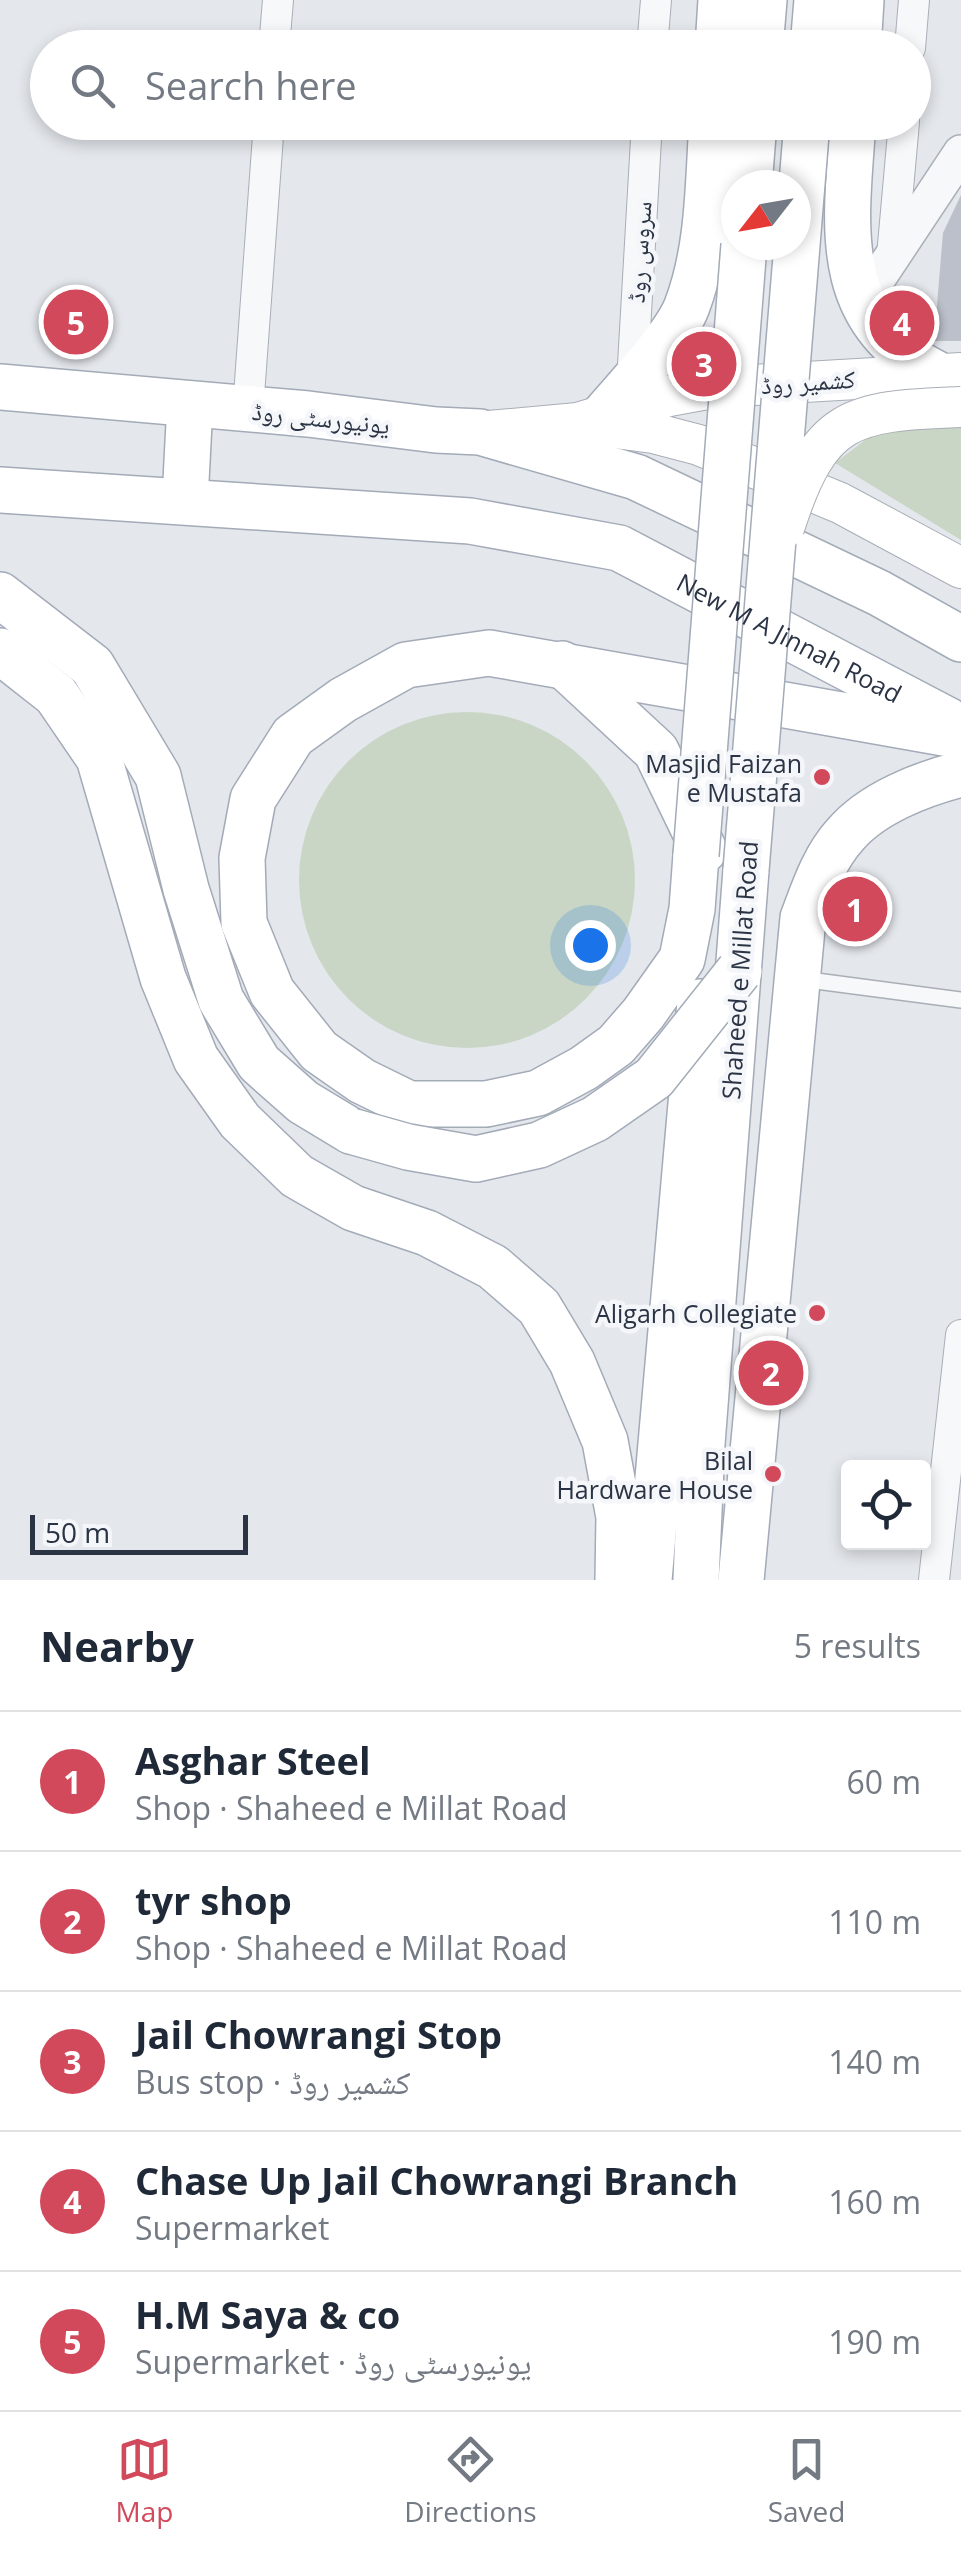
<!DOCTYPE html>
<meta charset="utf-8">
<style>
:root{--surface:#fff;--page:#f6f6f7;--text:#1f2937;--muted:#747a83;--line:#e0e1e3;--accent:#d1495b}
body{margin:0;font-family:"Open Sans","Noto Naskh Arabic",sans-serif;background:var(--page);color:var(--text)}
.controls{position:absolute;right:30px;bottom:30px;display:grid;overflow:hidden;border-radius:10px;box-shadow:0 5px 15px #0003}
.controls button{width:90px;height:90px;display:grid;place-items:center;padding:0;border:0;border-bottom:2px solid var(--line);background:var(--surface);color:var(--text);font:50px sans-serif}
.compass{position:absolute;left:721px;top:170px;width:90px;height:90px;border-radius:50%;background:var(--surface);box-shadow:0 5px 15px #0003;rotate:239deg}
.scale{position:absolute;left:30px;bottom:25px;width:218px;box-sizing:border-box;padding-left:10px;border:5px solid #2b3445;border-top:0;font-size:28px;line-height:35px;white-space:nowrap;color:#2b3445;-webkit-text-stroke:8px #f4f6f9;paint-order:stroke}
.you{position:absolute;left:590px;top:945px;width:35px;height:35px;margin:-25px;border:8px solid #fff;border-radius:50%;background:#1a73e8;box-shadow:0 0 0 15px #1a73e833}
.badge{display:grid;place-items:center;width:65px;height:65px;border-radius:50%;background:var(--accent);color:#fff;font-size:32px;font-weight:700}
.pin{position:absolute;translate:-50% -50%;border:5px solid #fff;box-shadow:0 2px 10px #0006}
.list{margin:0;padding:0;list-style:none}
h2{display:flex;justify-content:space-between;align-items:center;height:130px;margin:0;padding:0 40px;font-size:42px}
h2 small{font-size:32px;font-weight:400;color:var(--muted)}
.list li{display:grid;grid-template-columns:65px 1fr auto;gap:30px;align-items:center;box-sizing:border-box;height:140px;padding:0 40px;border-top:2px solid var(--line)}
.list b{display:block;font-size:38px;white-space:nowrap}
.list p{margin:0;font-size:32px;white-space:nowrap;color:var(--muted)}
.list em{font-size:32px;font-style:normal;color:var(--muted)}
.icon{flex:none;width:55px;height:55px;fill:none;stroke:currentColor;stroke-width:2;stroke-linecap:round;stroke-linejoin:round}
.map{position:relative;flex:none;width:961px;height:1580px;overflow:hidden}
.search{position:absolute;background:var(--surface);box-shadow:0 5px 15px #0003;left:30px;right:30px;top:30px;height:110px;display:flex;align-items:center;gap:25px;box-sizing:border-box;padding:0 35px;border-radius:55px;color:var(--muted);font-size:38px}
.sheet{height:830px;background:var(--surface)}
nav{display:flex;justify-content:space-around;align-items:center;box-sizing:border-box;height:140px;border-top:2px solid var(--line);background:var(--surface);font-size:28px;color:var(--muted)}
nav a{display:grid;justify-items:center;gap:5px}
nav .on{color:var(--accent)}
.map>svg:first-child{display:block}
.green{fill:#c9d6c5}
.building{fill:#bbc0ca}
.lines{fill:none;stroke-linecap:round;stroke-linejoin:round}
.service-casing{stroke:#a9aeb7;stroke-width:18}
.minor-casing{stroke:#a9aeb7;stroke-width:32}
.tertiary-casing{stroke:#a9aeb7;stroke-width:38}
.secondary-casing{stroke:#a9aeb7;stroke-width:42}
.primary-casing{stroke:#a3abb8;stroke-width:48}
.service{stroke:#f7f8fa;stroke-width:15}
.minor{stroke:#f7f8fa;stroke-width:30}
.tertiary{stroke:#f7f8fa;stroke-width:35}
.secondary{stroke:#fff;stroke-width:40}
.primary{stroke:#fff;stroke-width:45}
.secondary-bridge-casing{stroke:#a9aeb7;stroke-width:42;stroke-linecap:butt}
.primary-bridge-casing{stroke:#a3abb8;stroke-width:48;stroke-linecap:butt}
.secondary-bridge{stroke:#fff;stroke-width:40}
.primary-bridge{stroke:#fff;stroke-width:45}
.poi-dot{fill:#d1495b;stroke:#f4f6f9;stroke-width:4}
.labels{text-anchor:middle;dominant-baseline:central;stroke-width:9;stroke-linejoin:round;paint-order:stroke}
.street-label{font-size:25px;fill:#2b3445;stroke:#f4f6f9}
.poi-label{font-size:25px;fill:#2b3445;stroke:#f4f6f9;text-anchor:end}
</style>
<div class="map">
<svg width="961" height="1580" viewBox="0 0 961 1580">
<rect width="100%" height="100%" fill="#e4e7ec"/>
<!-- green -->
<path class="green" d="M961,426V540L835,463L873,434L925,427Z
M299 880a168 168 0 1 1 336 0a168 168 0 1 1-336 0Z"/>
<!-- building -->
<path class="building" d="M961,195V341H934L943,233Z"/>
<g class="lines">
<defs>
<path id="service" d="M801,979L961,1000"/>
<path id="minor" d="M274,48L278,0
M652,48L656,0
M910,48L914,0
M892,256L904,122
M632,382L647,122
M248,409L269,122
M934,1580L961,1335"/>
<path id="tertiary" d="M862,302L961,153"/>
<path id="secondary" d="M592,425L653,433L699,445L840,503L961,568
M489,431L578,423L669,396L718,387L961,373"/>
<g id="primary">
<path d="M718,48L721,0"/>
<path d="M760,48L764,0"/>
<path d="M813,48L817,0"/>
<path d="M858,48L861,0"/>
<path d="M853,122C846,224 829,319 935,373"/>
<path d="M749,185L754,122"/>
<path d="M0,387L308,414L436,430L480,432L636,477L879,593L961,639"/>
<path d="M603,416C625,390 676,336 687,306C709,248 708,183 712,122"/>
<path id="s1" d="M0,490L470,521L619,548L947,720"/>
<path d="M185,500L190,404"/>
<path d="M0,595L92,666L158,776L186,889L221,1000L259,1063L303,1102L351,1131"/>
<path d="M0,651L56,695L99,758L163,978L196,1059L240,1121L297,1176L353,1208L427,1233L493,1267L539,1307L572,1362L605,1441L619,1517L618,1580"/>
<path d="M562,664L656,751L704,850"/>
<path d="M696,855L692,909L682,959L643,1014L616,1045L584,1068L538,1093L486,1104H409L362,1081L319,1051L272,992L244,923L242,858L253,799L293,736L343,700L406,665L489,653L961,736"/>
<path d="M649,1580L700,1002"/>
<path d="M696,1580L702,1444L746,870"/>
<path d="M741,1580L803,918C814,889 824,858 845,835C872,803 922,784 961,774"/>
</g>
</defs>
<!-- service casing -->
<use href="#service" class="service-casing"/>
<!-- minor casing -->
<use href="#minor" class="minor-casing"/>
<!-- tertiary casing -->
<use href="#tertiary" class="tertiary-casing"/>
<!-- secondary casing -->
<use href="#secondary" class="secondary-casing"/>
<!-- primary casing -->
<use href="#primary" class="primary-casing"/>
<!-- service -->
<use href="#service" class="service"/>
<!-- minor -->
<use href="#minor" class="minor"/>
<!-- tertiary -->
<use href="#tertiary" class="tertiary"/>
<!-- secondary -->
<use href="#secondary" class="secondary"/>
<!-- primary -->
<use href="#primary" class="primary"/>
<defs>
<path id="secondary-bridge" d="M784,528C820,416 849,411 961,407"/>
<path id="primary-bridge" d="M696,855L744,245
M746,870L807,122
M351,1131L408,1147L476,1159L539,1145L595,1119L654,1078L739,971"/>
</defs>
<!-- secondary-bridge casing -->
<use href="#secondary-bridge" class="secondary-bridge-casing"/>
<!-- primary-bridge casing -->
<use href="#primary-bridge" class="primary-bridge-casing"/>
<!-- secondary-bridge -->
<use href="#secondary-bridge" class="secondary-bridge"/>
<!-- primary-bridge -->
<use href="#primary-bridge" class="primary-bridge"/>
</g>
<!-- markers -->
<g class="poi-dot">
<circle cx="822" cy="777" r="10"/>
<circle cx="817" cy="1313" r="10"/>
<circle cx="773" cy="1474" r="10"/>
</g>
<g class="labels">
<!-- street labels -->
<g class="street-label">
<text transform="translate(638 252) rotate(-86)">سروس روڈ</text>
<text transform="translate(808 381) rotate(-4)">کشمیر روڈ</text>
<text transform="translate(321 417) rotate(6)">یونیورسٹی روڈ</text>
<text stroke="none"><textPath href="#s1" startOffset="815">New M A Jinnah Road</textPath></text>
<text transform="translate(739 970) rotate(-86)">Shaheed e Millat Road</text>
</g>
<!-- poi labels -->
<g class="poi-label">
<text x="802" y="763">Masjid Faizan<tspan x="802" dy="29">e Mustafa</tspan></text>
<text x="797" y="1313">Aligarh Collegiate</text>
<text x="753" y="1460">Bilal<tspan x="753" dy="29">Hardware House</tspan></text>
</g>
</g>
</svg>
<div class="controls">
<button><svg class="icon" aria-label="locate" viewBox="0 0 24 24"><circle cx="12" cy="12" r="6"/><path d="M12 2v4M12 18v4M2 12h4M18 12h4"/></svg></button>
</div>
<svg class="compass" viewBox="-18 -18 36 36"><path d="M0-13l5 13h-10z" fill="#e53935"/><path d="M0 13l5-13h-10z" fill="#747a83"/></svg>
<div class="scale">50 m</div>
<div class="you"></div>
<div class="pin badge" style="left:855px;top:909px">1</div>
<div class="pin badge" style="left:771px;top:1373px">2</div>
<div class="pin badge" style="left:704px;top:364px">3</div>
<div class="pin badge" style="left:902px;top:323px">4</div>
<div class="pin badge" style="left:76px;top:322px">5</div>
<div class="search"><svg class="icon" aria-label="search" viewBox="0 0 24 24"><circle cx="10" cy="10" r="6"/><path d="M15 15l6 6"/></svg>Search here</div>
</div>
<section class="sheet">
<h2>Nearby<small>5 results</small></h2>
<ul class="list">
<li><span class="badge">1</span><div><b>Asghar Steel</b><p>Shop · Shaheed e Millat Road</p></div><em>60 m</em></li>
<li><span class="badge">2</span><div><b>tyr shop</b><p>Shop · Shaheed e Millat Road</p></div><em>110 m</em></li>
<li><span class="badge">3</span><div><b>Jail Chowrangi Stop</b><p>Bus stop · کشمیر روڈ</p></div><em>140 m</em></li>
<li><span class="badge">4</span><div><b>Chase Up Jail Chowrangi Branch</b><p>Supermarket</p></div><em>160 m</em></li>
<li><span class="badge">5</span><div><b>H.M Saya &amp; co</b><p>Supermarket · یونیورسٹی روڈ</p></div><em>190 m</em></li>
</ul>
</section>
<nav>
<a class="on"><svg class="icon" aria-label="map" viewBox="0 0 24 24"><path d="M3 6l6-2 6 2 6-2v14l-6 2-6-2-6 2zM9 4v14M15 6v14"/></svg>Map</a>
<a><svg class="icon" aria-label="directions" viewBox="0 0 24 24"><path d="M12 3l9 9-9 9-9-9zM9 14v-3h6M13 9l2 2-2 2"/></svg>Directions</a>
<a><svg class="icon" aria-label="saved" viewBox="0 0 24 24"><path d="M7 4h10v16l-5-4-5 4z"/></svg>Saved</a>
</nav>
